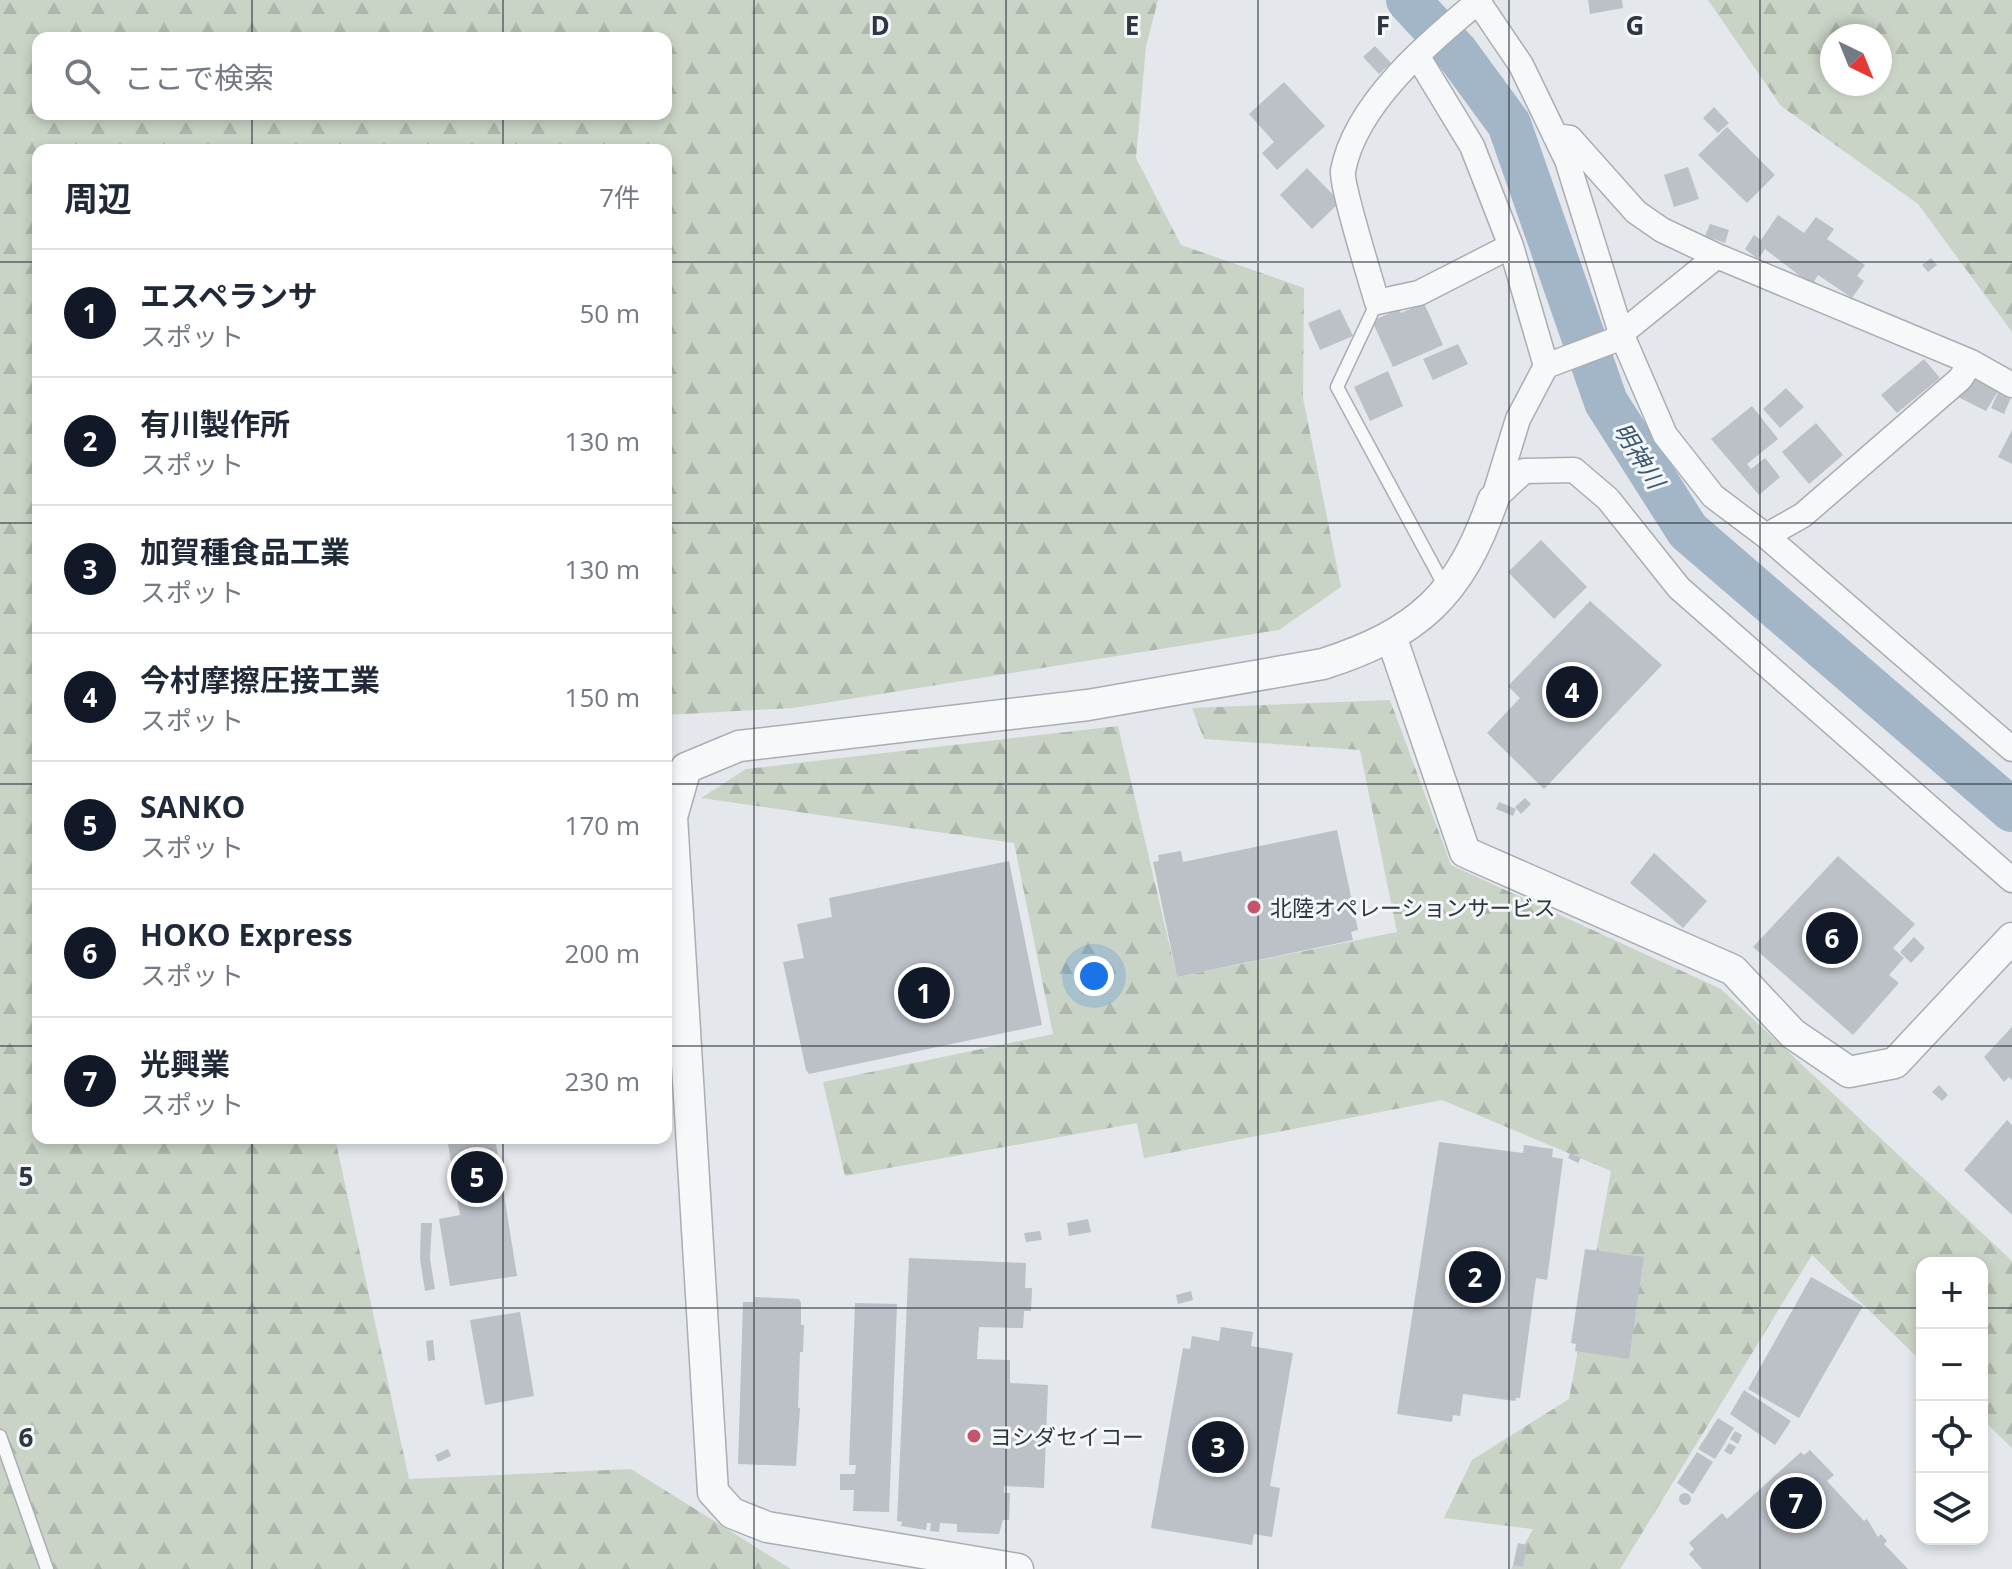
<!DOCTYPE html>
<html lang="ja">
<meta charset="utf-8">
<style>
:root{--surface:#fff;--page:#f2f2f3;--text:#1f2937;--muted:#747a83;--line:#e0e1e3;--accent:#111827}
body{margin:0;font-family:"Open Sans","Noto Sans JP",sans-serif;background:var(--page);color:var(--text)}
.controls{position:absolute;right:24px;bottom:24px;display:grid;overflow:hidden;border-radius:16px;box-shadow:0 4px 12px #0003}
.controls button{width:72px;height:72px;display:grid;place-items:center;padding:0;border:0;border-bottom:2px solid var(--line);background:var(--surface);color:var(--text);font:40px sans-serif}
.compass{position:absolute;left:1820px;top:24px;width:72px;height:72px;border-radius:50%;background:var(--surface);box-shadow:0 4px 12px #0003;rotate:137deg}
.you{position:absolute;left:1094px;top:976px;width:28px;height:28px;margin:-20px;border:6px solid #fff;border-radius:50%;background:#1a73e8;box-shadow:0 0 0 12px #1a73e833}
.badge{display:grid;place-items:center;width:52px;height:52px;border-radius:50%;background:var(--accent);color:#fff;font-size:26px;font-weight:700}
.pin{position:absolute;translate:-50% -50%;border:4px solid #fff;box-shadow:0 2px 8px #0006}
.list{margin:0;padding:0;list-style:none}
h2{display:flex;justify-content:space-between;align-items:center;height:104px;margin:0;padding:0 32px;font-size:34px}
h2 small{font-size:26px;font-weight:400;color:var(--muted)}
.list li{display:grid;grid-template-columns:52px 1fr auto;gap:24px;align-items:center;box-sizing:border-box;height:128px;padding:0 32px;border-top:2px solid var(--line)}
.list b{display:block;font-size:30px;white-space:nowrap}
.list p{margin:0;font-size:26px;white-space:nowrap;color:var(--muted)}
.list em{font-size:26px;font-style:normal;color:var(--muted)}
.icon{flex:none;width:44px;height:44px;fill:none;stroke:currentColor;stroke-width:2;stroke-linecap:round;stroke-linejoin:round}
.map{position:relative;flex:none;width:2012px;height:1569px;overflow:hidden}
.search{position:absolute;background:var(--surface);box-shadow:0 4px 12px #0003;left:32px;top:32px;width:640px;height:88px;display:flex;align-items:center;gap:20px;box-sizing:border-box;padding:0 28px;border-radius:16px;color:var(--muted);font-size:30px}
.panel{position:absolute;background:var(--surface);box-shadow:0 4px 12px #0003;left:32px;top:144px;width:640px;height:1000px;border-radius:16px}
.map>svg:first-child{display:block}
.forest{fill:url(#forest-firs);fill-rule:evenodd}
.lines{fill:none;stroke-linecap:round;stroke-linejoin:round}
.river{stroke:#a2b6c8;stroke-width:44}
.building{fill:#bcc1c7}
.service-casing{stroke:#a9aeb5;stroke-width:15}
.minor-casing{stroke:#a9aeb5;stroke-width:27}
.tertiary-casing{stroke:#a9aeb5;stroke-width:33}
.service{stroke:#f7f8f9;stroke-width:12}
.minor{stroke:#f7f8f9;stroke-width:24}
.tertiary{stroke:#f7f8f9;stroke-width:30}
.grid{fill:none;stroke:#2d3642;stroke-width:2;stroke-opacity:0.55}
.poi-dot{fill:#c6546b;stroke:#f4f6f8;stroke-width:3}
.labels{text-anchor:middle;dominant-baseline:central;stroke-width:6;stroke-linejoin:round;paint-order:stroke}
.poi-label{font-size:22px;fill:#2d3642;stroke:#f4f6f8;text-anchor:start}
.water-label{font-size:24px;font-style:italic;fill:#395674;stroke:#f4f6f8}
.grid-label{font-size:26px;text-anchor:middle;font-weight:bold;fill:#2d3642;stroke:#f4f6f8;stroke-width:6;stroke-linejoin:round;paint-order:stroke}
</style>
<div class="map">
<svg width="2012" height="1569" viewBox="0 0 2012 1569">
<defs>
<pattern id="forest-firs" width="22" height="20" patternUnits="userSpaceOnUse" patternTransform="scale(2)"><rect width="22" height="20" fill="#cad4c6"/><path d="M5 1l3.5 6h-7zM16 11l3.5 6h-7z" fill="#aeb7ab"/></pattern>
</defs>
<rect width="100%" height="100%" fill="#e4e7eb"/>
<!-- forest -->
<path class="forest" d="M0,0H1158L1146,46L1136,158L1181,245L1304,288L1303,398L1341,587L1279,630L793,708L666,715V150H38V1138H335L409,1479L631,1469L791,1569H0ZM38,38H666V114H38Z
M1708,0H2012V332L1918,204L1781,106ZM1832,36H1880V84H1832Z
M1390,700L1451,865L1721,989L2012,1261V1448L1982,1419V1263H1922V1362L1812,1255L1620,1569H1511L1533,1529L1444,1518L1472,1460L1569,1399L1611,1171L1442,1100L1144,1158L1137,1123L845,1176L823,1082L1053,1034L1014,843L701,798L746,769L1118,726L1177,977L1397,932L1360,750L1204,739L1192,708Z"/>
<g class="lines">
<!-- river -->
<path class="river" d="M1408,0L1457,53L1509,124L1606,402L1688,531L2012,810"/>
</g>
<!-- building -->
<path class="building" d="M1588,0H1622L1623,8L1590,14Z
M1375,46L1391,63L1379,74L1363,57Z
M1284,82L1325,126L1277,170L1262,153L1274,142L1249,114Z
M1714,107L1729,123L1718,133L1703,118Z
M1727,127L1775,175L1747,203L1698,155Z
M1688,167L1699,199L1674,207L1664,175Z
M1307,168L1340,202L1312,229L1280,195Z
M1778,215L1804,233L1816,217L1834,229L1827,239L1865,265L1857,276L1864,281L1852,298L1818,275L1812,285L1765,249L1758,259L1745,249L1754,235L1761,240Z
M1710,224L1729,230L1725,243L1705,236Z
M1931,258L1937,265L1928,272L1922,265Z
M1424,303L1443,345L1393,367L1372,321L1399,309L1401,313Z
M1340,309L1353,336L1320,350L1308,323Z
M1458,344L1468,364L1433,380L1423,359Z
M1924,359L1940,378L1897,413L1881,395Z
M1388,371L1403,406L1370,421L1354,387Z
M1971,375L1998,391L1986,411L1958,397Z
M1786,388L1804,407L1780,428L1763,409Z
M2000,388L2012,395L2004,414L1991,408Z
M1752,406L1778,439L1747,464L1751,469L1765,458L1780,477L1759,495L1711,439Z
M1816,423L1843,455L1809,484L1782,452Z
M2012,430V464L1998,457Z
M1541,540L1587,587L1554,619L1508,572Z
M1590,601L1662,665L1544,789L1487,733L1520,698L1508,686Z
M1525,798L1531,804L1521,814L1515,807Z
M1499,802L1516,809L1513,816L1496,809Z
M1337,830L1358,930L1351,932L1353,940L1177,977L1153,862L1159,861L1158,855L1181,851L1183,862Z
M1654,853L1707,901L1683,928L1630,883Z
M1838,856L1915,924L1893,948L1904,958L1889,975L1899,983L1853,1035L1753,947Z
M1009,861L1042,1025L809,1074L806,1070L783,962L804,958L797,924L832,917L829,898Z
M1914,937L1925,948L1911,963L1900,952Z
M2012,1027V1080L2009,1077L2004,1082L1984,1057Z
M1939,1085L1948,1095L1942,1101L1932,1092Z
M2007,1120L2012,1125V1215L1964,1170Z
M447,1138H495L517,1276L450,1286L439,1219L460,1215Z
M1439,1142L1523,1153L1524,1145L1553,1149L1552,1157L1563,1159L1547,1280L1536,1278L1520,1398H1516L1515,1401L1463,1394L1460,1416L1453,1415L1452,1422L1397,1414Z
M1570,1153L1581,1158L1578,1163L1568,1158Z
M1088,1219L1091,1232L1069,1236L1067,1223Z
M421,1223H432L430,1259L435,1289L425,1291L420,1259Z
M1040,1231L1042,1240L1026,1242L1024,1233Z
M1585,1249L1644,1257L1629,1359L1575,1351L1576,1344L1571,1343Z
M909,1258L1026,1263L1025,1288H1032L1031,1311H1024L1023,1328L979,1327L977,1359L1010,1360V1383L1048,1385L1044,1488L1004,1486V1493H1010L1009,1520H1003L999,1534L957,1532V1524L940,1523L939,1532L930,1531L931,1523H927L926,1530L901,1526L902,1522L897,1521Z
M1811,1277L1863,1306L1799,1418L1748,1389Z
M1191,1291L1193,1300L1178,1304L1176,1295Z
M755,1297L799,1299L801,1303V1325H804L803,1352H800L798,1408H800L796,1466L738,1464L743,1302H755Z
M855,1303L897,1304L889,1512L853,1511L854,1490H840V1474H855L856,1465H849Z
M520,1312L534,1396L485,1405L470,1320Z
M1221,1327L1253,1332L1251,1346L1293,1353L1270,1486L1280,1488L1272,1537L1254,1534L1252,1545L1151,1528L1183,1348L1190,1349L1192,1336L1219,1341Z
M433,1340L435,1360L428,1361L426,1341Z
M1744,1390L1791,1421L1775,1445L1730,1414Z
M1718,1418L1734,1428L1715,1459L1698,1449Z
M1735,1431L1742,1435L1738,1444L1730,1439Z
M1729,1443L1736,1447L1731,1455L1724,1451Z
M448,1449L451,1456L438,1462L435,1455Z
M1810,1450L1834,1475L1827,1481L1864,1521L1867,1519L1878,1537L1881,1534L1887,1541L1884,1544L1908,1569H1702L1689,1554L1694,1549L1689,1543L1722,1513L1727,1519L1801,1452L1804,1455Z
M1697,1452L1713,1462L1693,1494L1677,1483Z
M1679 1499a6 6 0 1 1 12 0a6 6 0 1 1-12 0Z
M1518,1543L1527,1545L1523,1567L1513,1565Z"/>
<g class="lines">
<defs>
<path id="service" d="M1377,302L1337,387L1445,587
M0,1436L47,1569"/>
<path id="minor" d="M1477,0L1521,65L1567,160L1621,333L1665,435L1713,496L1766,536L2012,749
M1480,0C1430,41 1355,104 1343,171C1341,185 1371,281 1377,302L1419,293L1511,246
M1418,57L1472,146L1511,246L1546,366
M1555,136L1570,138L1636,212L1662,230L1717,256
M1494,497L1518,419L1546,366L1612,341L1717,256L1971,362L2012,385
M1493,500L1524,471L1574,470L1608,499L1679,588L2012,880
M1766,536L1803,515L1960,379L1971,362"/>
<path id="tertiary" d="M1391,636L1465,852L1733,970L1793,1034L1849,1072L1895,1063L2012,938
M1018,1569L767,1527L732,1513L713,1492L672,817L686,768L739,746L1088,705L1323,664C1419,633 1460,595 1493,500"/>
</defs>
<!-- service casing -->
<use href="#service" class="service-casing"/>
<!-- minor casing -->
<use href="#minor" class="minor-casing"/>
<!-- tertiary casing -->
<use href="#tertiary" class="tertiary-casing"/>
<!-- service -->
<use href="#service" class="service"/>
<!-- minor -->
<use href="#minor" class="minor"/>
<!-- tertiary -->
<use href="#tertiary" class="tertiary"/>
</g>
<!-- grid -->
<path class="grid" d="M252,0V38M503,0V38M754,0V1569M1006,0V1569M1258,0V1569M1509,0V1569M1760,0V1569M252,114V150M503,114V150M0,262H38M666,262H2012M0,523H38M666,523H2012M0,784H38M666,784H2012M0,1046H38M666,1046H2012M252,1138V1569M503,1138V1569M0,1308H1922M1982,1308H2012"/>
<!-- markers -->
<g class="poi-dot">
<circle cx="1254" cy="907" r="8"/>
<circle cx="974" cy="1436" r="8"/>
</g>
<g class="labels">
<!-- poi labels -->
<g class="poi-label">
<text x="1270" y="907">北陸オペレーションサービス</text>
<text x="990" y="1436">ヨシダセイコー</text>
</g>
<!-- water labels -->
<g class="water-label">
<text transform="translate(1640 455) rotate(58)">明神川</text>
</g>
</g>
<g class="grid-label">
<text x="880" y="35">D</text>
<text x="1132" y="35">E</text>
<text x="1383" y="35">F</text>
<text x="1635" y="35">G</text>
<text x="26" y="1186">5</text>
<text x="26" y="1447">6</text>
</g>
</svg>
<div class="controls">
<button>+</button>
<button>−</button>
<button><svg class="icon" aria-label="locate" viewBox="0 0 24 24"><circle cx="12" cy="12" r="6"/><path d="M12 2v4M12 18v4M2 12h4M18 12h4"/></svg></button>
<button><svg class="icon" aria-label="layers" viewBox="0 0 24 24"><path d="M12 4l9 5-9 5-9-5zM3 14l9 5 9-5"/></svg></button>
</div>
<svg class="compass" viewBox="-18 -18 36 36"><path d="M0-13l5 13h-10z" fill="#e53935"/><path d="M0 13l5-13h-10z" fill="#747a83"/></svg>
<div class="you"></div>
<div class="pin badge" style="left:924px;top:993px">1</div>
<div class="pin badge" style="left:1475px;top:1277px">2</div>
<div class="pin badge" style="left:1218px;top:1447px">3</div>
<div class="pin badge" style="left:1572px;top:692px">4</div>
<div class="pin badge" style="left:477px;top:1177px">5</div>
<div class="pin badge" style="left:1832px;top:938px">6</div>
<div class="pin badge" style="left:1796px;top:1503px">7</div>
<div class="search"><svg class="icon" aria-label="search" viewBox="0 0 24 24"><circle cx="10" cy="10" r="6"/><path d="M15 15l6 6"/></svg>ここで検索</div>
<section class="panel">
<h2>周辺<small>7件</small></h2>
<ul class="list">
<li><span class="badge">1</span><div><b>エスペランサ</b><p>スポット</p></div><em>50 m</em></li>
<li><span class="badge">2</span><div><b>有川製作所</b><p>スポット</p></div><em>130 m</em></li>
<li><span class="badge">3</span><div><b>加賀種食品工業</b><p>スポット</p></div><em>130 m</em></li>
<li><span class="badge">4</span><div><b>今村摩擦圧接工業</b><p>スポット</p></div><em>150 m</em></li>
<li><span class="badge">5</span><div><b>SANKO</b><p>スポット</p></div><em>170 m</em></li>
<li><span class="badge">6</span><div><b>HOKO Express</b><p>スポット</p></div><em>200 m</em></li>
<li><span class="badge">7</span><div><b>光興業</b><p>スポット</p></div><em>230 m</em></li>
</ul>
</section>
</div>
